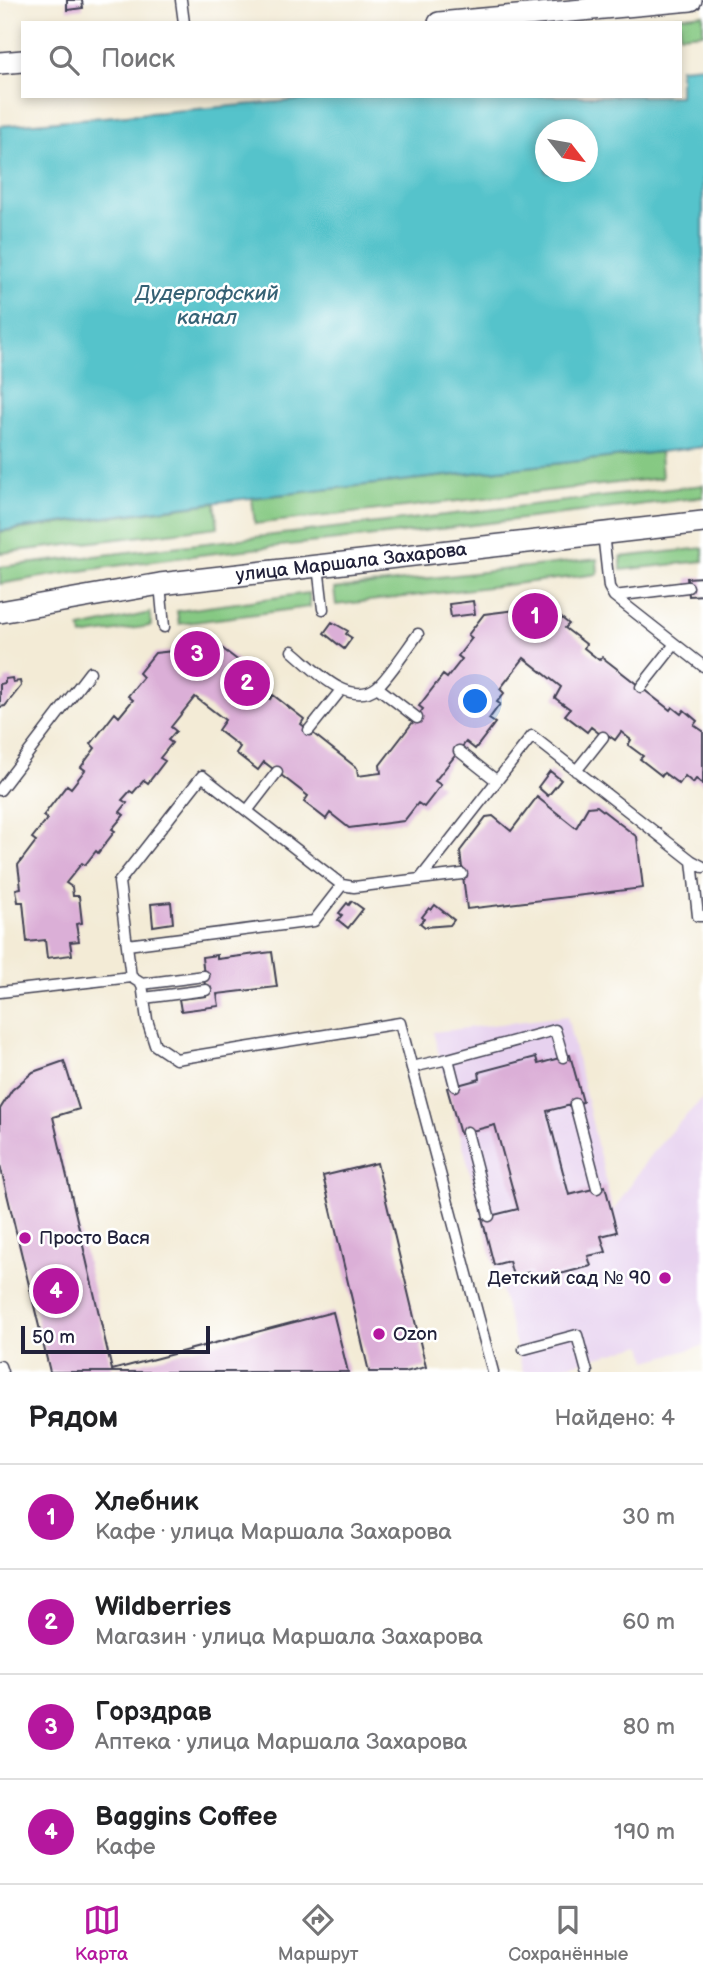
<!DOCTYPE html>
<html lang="ru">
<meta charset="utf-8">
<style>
:root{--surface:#fff;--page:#f6f6f6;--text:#202124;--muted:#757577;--line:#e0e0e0;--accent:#b5179e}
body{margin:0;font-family:"Balsamiq Sans",sans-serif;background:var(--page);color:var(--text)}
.compass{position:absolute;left:535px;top:119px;width:63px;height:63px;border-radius:50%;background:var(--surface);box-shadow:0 4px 10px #0003;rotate:121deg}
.scale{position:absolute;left:21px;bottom:18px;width:189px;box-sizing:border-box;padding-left:7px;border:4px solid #22223b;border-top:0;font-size:19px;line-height:24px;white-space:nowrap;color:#22223b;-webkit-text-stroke:5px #fff;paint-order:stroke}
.you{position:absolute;left:476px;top:702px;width:24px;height:24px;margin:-18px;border:5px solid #fff;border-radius:50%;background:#1a73e8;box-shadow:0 0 0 10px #1a73e833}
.badge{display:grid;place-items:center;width:46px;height:46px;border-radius:50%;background:var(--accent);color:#fff;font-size:23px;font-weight:700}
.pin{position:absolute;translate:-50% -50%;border:4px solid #fff;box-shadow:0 2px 7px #0006}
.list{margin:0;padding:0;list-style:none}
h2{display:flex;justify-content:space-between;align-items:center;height:91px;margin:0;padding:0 28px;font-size:30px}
h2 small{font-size:23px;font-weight:400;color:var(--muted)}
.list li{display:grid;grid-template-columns:46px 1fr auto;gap:21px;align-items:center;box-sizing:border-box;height:105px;padding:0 28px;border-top:2px solid var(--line)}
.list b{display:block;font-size:26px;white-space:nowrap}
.list p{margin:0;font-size:23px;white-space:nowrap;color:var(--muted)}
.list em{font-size:23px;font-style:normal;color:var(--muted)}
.icon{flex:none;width:38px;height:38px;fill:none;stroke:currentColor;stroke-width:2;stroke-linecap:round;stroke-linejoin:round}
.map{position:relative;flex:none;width:703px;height:1372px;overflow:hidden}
.search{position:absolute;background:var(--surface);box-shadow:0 4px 10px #0003;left:21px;right:21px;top:21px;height:77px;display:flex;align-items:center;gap:18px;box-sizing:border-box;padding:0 24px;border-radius:0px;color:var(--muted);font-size:26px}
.sheet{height:511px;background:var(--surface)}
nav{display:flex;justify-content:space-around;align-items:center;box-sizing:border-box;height:98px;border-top:2px solid var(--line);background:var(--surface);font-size:19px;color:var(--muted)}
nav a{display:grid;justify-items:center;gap:4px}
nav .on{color:var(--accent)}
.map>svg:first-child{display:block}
.built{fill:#e7d2ef}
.green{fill:#86c983;stroke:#54765f;stroke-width:2}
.water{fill:#55c3cb;stroke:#3c7283;stroke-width:2;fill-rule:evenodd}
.building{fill:#dbafd7}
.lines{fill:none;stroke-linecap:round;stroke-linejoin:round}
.lane-casing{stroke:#414052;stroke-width:13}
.street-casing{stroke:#414052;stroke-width:24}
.lane{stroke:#fff;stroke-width:10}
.street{stroke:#fff;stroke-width:21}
.poi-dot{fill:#b5179e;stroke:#fff;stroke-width:2.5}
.labels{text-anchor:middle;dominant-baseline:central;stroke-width:5;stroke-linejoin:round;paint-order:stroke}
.street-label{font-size:19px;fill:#22223b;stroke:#fff}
.poi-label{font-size:19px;fill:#22223b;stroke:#fff;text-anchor:start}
.water-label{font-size:21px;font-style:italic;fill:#366275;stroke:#fff}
</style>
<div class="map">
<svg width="703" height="1372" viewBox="0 0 703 1372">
<rect width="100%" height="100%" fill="#fff"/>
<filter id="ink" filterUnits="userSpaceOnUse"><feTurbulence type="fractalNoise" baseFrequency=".0143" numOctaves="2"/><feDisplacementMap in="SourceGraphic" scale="14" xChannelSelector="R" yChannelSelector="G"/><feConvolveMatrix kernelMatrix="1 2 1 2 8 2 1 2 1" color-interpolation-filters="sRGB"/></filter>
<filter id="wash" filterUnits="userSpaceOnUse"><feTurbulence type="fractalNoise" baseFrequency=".00686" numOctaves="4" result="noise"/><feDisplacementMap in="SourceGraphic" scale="28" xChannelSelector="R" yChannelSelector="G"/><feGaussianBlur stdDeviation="1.57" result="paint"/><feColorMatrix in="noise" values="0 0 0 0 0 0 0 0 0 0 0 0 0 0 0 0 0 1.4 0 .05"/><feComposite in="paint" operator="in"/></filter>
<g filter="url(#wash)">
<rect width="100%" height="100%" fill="#f3ebd6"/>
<!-- built -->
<path class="built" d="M567,1016L613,1211L648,1158L673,1129L703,1098V1346L647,1361L643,1345L541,1372H523L433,1032Z"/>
<!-- green -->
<path class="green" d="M703,14V33L680,35V23H609Z
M660,452L662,478L255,524L252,498Z
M703,485V497C610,508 516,520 423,531C281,546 140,559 0,584V567Z
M215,503L218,527L0,553V532Z
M703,548V561L621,570V557Z
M597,559L598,574L336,605L334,589Z
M309,593L310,607L179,624L177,611Z
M150,613L151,626L82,636L80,628Z"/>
<!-- water -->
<path class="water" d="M703,66V447L233,500L0,531V126L347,96H680V68ZM546,130H588V172H546Z"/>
<g id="blocks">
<!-- building -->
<path class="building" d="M67,0H82L83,8L67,10Z
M703,577V595L689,596L687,578Z
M473,601L475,614L451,617L449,604Z
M547,606L569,624L565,628L586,644L584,648L599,660L602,657L670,710L672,707L681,714L684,710L697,721L694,725L703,731V784L696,779L693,783L685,776L679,784L664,773L662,776L640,759L643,756L628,745L631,740L621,732L615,740L608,735L605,738L591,727L587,732L565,715L570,709L555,698L561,687L524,658L500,689L504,693L497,702L500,704L489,719L495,723L475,749L466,742L435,781L441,785L424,807L418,803L404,821L349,828L330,813L326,819L304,802L308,796L264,762L258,770L236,753L240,747L218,730L225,720L195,697L171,727L176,731L168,740L172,743L160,758L165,761L148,783L144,780L133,793L130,791L122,800L127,803L120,812L124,815L112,829L115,831L98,853L96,851L85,865L82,863L66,883L72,887L73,896H79L82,923L76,924L79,941L70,942L72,955L47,958L45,940L27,942L23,902H18L16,889L21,888L18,865L36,841L32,838L47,819L43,816L67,785L71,788L85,770L81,767L95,748L91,744L115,713L119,717L133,700L128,696L143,677L139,673L155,653L219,646L240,662L236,666L256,681L252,686L270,699L273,695L304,719L301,724L357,768L358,776L381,773L380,765L423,709L419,706L443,675L447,678L462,659L458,656L472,638L468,635L484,614Z
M332,622L348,631L346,634L352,638L344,649L324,633Z
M12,678L13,682L20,681L21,686L5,706L0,707V684L5,683V679Z
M550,771L561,780L548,796L538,787Z
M537,797L576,828L588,807L597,806L637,837L643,888L467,909L460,851L486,817L493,816L511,831Z
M352,901L363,909L348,928L338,920L342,915L339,913L347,903L349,905Z
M171,902L173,923L153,926L151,904Z
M435,905L454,920L450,925L425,927L420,923L424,919L422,917L429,908L431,910Z
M272,952L277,987L217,994L219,1006L181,1011L179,999L206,996L202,957L217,955V959Z
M570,1055L583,1102L547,1111L569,1195L605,1186L617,1232L601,1236L606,1252L588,1256L591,1266L533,1281L531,1272L513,1276L509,1261L494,1265L482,1218L518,1209L495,1125L460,1134L447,1088L480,1079L479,1072L536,1057L538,1064Z
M64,1061L79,1109L53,1117L112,1370L333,1312L348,1372H50L0,1165V1109L12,1090L33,1072Z
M377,1163L426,1367L405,1372H369L323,1176Z"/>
</g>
</g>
<g filter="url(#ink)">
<use href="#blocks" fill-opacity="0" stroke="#414052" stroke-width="2"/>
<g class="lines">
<defs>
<path id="lane" d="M181,0L184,23
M603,533L609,587L614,596L703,666
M318,566L323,609
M160,584L164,627
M614,596L688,587
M292,651C313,668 349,709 377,687C387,679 409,646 418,634
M377,687L417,718
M641,687L675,644
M309,730L341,690
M459,751L497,781
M576,771L603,737
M0,790L90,672
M247,811L277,772
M692,861L698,916H703
M420,879L462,874
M127,945L314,921L342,885
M131,977L119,882L202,776L342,885L354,887L420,879L532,736L692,861L703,867
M142,984L204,976
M0,992L131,977L142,984L147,1020L155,1045L176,1059L400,1023L493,1372
M144,998L206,990
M412,1067L448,1059
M455,1086L448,1059L555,1030L563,1057
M575,1104L597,1188
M467,1132L489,1216
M524,1349L577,1335L587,1372
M0,1366L2,1372"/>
<g id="street">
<path d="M439,23L691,0"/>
<path d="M0,63L23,61"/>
<path id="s1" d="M0,612L160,584L703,522"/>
</g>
</defs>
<!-- lane casing -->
<use href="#lane" class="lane-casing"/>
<!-- street casing -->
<use href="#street" class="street-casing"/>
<!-- lane -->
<use href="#lane" class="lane"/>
<!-- street -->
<use href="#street" class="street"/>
</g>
</g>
<!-- markers -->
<g class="poi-dot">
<circle cx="25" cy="1238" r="7"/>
<circle cx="665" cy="1278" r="7"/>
<circle cx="379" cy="1334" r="7"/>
</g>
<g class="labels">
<!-- street labels -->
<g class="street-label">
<text stroke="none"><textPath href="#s1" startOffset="355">улица Маршала Захарова</textPath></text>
</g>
<!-- poi labels -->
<g class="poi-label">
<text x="39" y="1238">Просто Вася</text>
<text x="651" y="1278" text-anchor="end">Детский сад № 90</text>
<text x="393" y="1334">Ozon</text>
</g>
<!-- water labels -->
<g class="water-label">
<text x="207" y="293">Дудергофский<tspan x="207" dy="24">канал</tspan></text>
</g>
</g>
</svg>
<svg class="compass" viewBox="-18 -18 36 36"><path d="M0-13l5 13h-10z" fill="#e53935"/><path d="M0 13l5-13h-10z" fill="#757577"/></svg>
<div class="scale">50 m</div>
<div class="you"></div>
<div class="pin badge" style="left:535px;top:616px">1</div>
<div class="pin badge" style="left:247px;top:683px">2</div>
<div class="pin badge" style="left:197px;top:654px">3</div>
<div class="pin badge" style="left:56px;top:1291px">4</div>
<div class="search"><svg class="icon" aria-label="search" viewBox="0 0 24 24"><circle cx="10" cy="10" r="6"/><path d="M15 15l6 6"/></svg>Поиск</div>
</div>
<section class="sheet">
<h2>Рядом<small>Найдено: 4</small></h2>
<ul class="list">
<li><span class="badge">1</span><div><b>Хлебник</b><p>Кафе · улица Маршала Захарова</p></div><em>30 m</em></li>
<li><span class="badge">2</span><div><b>Wildberries</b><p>Магазин · улица Маршала Захарова</p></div><em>60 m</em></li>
<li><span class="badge">3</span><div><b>Горздрав</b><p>Аптека · улица Маршала Захарова</p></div><em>80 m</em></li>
<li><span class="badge">4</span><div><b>Baggins Coffee</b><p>Кафе</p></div><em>190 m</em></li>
</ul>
</section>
<nav>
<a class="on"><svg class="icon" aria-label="map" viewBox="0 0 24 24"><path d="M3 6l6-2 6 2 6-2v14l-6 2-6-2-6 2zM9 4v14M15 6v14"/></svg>Карта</a>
<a><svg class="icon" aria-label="directions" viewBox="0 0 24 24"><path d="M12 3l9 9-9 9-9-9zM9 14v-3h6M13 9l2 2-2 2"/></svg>Маршрут</a>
<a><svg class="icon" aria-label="saved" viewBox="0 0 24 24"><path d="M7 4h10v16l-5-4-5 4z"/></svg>Сохранённые</a>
</nav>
